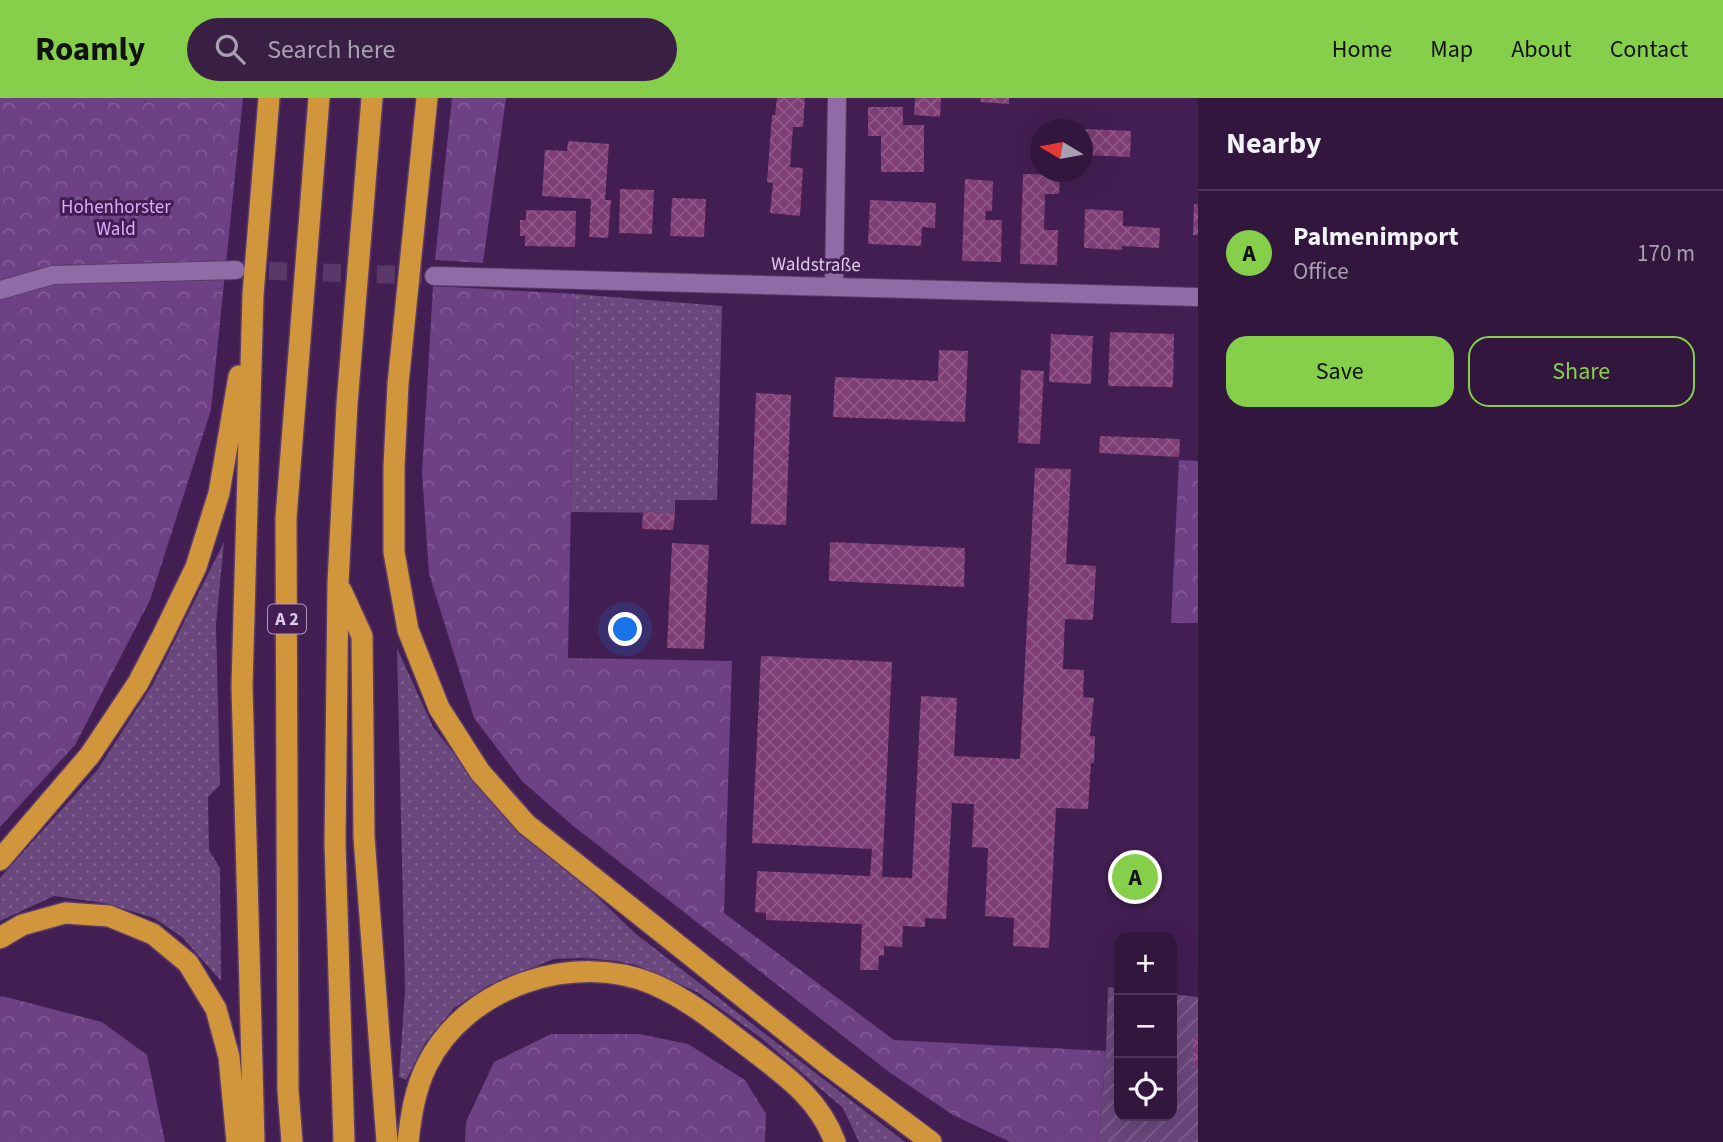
<!DOCTYPE html>
<meta charset="utf-8">
<style>
:root{--surface:#32163e;--page:#3a1f45;--text:#f1f3f6;--muted:#a89fb0;--line:#4d3558;--accent:#86cf4b}
body{margin:0;font-family:"Source Sans 3",sans-serif;background:var(--page);color:var(--text)}
.controls{position:absolute;right:21px;bottom:21px;display:grid;overflow:hidden;border-radius:14px;box-shadow:0 7px 28px #0002}
.controls button{width:63px;height:63px;display:grid;place-items:center;padding:0;border:0;border-bottom:2px solid var(--line);background:var(--surface);color:var(--text);font:35px sans-serif}
.compass{position:absolute;left:1030px;top:21px;width:63px;height:63px;border-radius:50%;background:var(--surface);box-shadow:0 7px 28px #0002;rotate:280deg}
.you{position:absolute;left:626px;top:532px;width:24px;height:24px;margin:-18px;border:5px solid #fff;border-radius:50%;background:#1a73e8;box-shadow:0 0 0 10px #1a73e833}
.badge{display:grid;place-items:center;width:46px;height:46px;border-radius:50%;background:var(--accent);color:#111;font-size:23px;font-weight:700}
.pin{position:absolute;translate:-50% -50%;border:4px solid #fff;box-shadow:0 2px 7px #0006}
.list{margin:0;padding:0;list-style:none}
h2{display:flex;justify-content:space-between;align-items:center;height:91px;margin:0;padding:0 28px;font-size:30px}
h2 small{font-size:23px;font-weight:400;color:var(--muted)}
.list li{display:grid;grid-template-columns:46px 1fr auto;gap:21px;align-items:center;box-sizing:border-box;height:126px;padding:0 28px;border-top:2px solid var(--line)}
.list b{display:block;font-size:26px;white-space:nowrap}
.list p{margin:0;font-size:23px;white-space:nowrap;color:var(--muted)}
.list em{font-size:23px;font-style:normal;color:var(--muted)}
.actions{display:flex;gap:14px;padding:21px 28px}
.actions a{flex:1;padding:16px 0;border:2px solid var(--accent);border-radius:21px;text-align:center;font-size:24px;color:var(--accent)}
.actions .main{background:var(--accent);color:#111}
.icon{flex:none;width:38px;height:38px;fill:none;stroke:currentColor;stroke-width:2;stroke-linecap:round;stroke-linejoin:round}
.map{position:relative;flex:none;width:1198px;height:1044px;overflow:hidden}
header{display:flex;align-items:center;gap:42px;box-sizing:border-box;height:98px;padding:0 35px;background:var(--accent);color:#111}
header strong{font-size:33px}
nav{display:flex;gap:38px;margin-inline-start:auto;font-size:24px}
.search{width:490px;height:63px;background:var(--page);display:flex;align-items:center;gap:18px;box-sizing:border-box;padding:0 24px;border-radius:38px;color:var(--muted);font-size:26px}
main{display:flex}
aside{flex:1;background:var(--surface)}
.map>svg:first-child{display:block}
.grass{fill:url(#grass-dots)}
.forest{fill:url(#forest-crowns)}
.garden{fill:url(#garden-furrows)}
.building{fill:url(#building-cross-hatch)}
.lines{fill:none;stroke-linecap:round;stroke-linejoin:round}
.street-tunnel{stroke:#5a3869;stroke-width:18;stroke-dasharray:18 9;stroke-linecap:butt}
.street-casing{stroke:#5b3b69;stroke-width:20}
.highway-casing{stroke:#5b3b69;stroke-width:24}
.street{stroke:#916ba6;stroke-width:18}
.highway{stroke:#d1953c;stroke-width:21}
.labels{text-anchor:middle;dominant-baseline:central;stroke-width:6;stroke-linejoin:round;paint-order:stroke}
.shield{fill:#421e52;stroke:#b097bd;stroke-width:2}
.shield-label{font-size:18px;font-weight:bold;fill:#dfcbeb}
.park-label{font-size:19px;fill:#ddabf8;stroke:#421e52}
.street-label{font-size:19px;fill:#dfcbeb;stroke:#421e52}
</style>
<header>
<strong>Roamly</strong>
<div class="search"><svg class="icon" aria-label="search" viewBox="0 0 24 24"><circle cx="10" cy="10" r="6"/><path d="M15 15l6 6"/></svg>Search here</div>
<nav><a>Home</a><a>Map</a><a>About</a><a>Contact</a></nav>
</header>
<main>
<div class="map">
<svg width="1198" height="1044" viewBox="0 0 1198 1044">
<defs>
<pattern id="grass-dots" width="8" height="8" patternUnits="userSpaceOnUse" patternTransform="scale(1.75)"><rect width="8" height="8" fill="#6a477c"/><path d="M2 2h.1M6 6h.1" fill="none" stroke="#7f608f" stroke-width="1.8" stroke-linecap="round"/></pattern>
<pattern id="forest-crowns" width="20" height="18" patternUnits="userSpaceOnUse" patternTransform="scale(1.75)"><rect width="20" height="18" fill="#6e4084"/><path d="M2 6a3 3 0 1 1 6 0M12 15a3 3 0 1 1 6 0" fill="none" stroke="#825a96"/></pattern>
<pattern id="garden-furrows" width="10" height="10" patternUnits="userSpaceOnUse" patternTransform="scale(1.75)"><rect width="10" height="10" fill="#6a477c"/><path d="M-1 1l2-2M0 10L10 0M9 11l2-2" fill="none" stroke="#7f608f"/></pattern>
<pattern id="building-cross-hatch" width="8" height="8" patternUnits="userSpaceOnUse" patternTransform="scale(1.75)"><rect width="8" height="8" fill="#7e3d74"/><path d="M0 0l8 8M0 8l8-8" fill="none" stroke="#905888"/></pattern>
</defs>
<rect width="100%" height="100%" fill="#421e52"/>
<!-- grass -->
<path class="grass" d="M575,196L722,208L717,402H675V415L571,414Z
M224,444L216,526L220,687L208,699L209,752L220,770L221,883L182,839L154,820L104,805L54,798L0,823V780L98,671L153,586Z
M397,550L433,629L499,712L586,788L636,836L905,1044H859L843,1010L760,939L697,894L636,867L616,863L585,860L554,861L489,887L454,910L425,945L406,982L399,979L405,892Z"/>
<!-- forest -->
<path class="forest" d="M0,0H243L211,312L150,502L75,647L0,729Z
M452,0H506L483,165L435,162Z
M433,188L575,196L568,560L732,563L724,815L894,942L1106,953L1099,1044H1010L953,1017L889,974L572,727L522,683L474,620L429,476L422,375Z
M1179,362L1198,363V525H1171Z
M2,898L102,924L147,957L165,1044H0V899Z
M551,936H639L688,946L745,982L766,1016L765,1044H465L466,1024L494,964Z"/>
<!-- garden -->
<path class="garden" d="M1108,889L1119,890V1018H1172V896L1198,899V1044H1099L1106,953Z"/>
<!-- building -->
<path class="building" d="M777,0H805L803,29H793L790,69L803,70L800,118L770,115L773,85L767,84L772,17H775Z
M915,0H941L940,19L914,17Z
M981,0H1009V6L980,4Z
M868,9H903V27H924V74H881V38H868Z
M1085,31L1131,33L1130,59L1083,57Z
M568,43L609,46L605,102H611L608,140L589,139L591,101L542,98L545,52L567,53Z
M1023,76L1060,77L1059,96H1045L1044,132H1058L1057,167L1020,166Z
M965,81L993,83L992,113H986L985,122H1002L1001,164L962,163Z
M620,91L654,92L652,136L619,135Z
M672,100L706,101L704,139L670,138Z
M870,102L936,105L935,130L922,129L921,148L868,146Z
M1194,106L1198,107V137H1193Z
M1085,111L1123,113V128L1160,130L1159,150L1122,148V152L1084,150Z
M526,112L576,113L575,149L525,148V138H520V122H526Z
M1110,234L1174,236L1173,289L1108,288Z
M1051,236L1093,238L1091,286L1049,284Z
M939,252L968,253L965,324L833,319L835,279L938,283Z
M1021,272L1044,273L1040,346L1018,345Z
M756,295L791,297L786,427L751,426Z
M1100,338L1180,341L1179,359L1099,355Z
M1035,370L1071,371L1066,466L1096,468L1093,522L1065,521L1063,571L1084,572L1083,599L1094,600L1090,638H1095L1094,665H1091L1088,711L1056,710L1049,850L1013,848L1014,820L985,818L988,750L972,749L974,706L952,705L946,821L925,820V829L903,828L902,849L884,848V858L879,857L878,872H860L862,826L766,822V815L755,814L757,773L870,778L872,751L752,745L761,558L892,564L882,779L912,780L921,598L957,600L954,658L1020,661Z
M643,414L675,415L673,432L642,431Z
M830,444L965,450L964,489L829,483Z
M672,445L709,447L704,551L667,550Z
M1193,938H1198V970H1193Z"/>
<g class="lines">
<!-- street-tunnel -->
<path class="street-tunnel" d="M242,172L434,178"/>
<defs>
<path id="street" d="M434,178L1198,199
M834,189L837,0
M0,192L53,177L236,172"/>
<path id="highway" d="M427,0L398,286L394,369V454L408,532L439,610L480,674L526,726L827,966L931,1044
M341,492L362,538L364,739L387,1044
M0,762L90,657L138,585L163,537L196,469L219,395L239,278
M0,840L22,827L65,815L109,818L153,836L188,865L216,911L229,959L237,1044
M254,1044L242,588L253,197L269,0
M292,1044L288,992L286,420L319,0
M344,1044L335,745L338,485L347,306L372,0
M408,1044C411,1017 415,991 427,967C466,888 574,853 653,886C690,902 719,927 751,951C786,978 819,1001 835,1044"/>
</defs>
<!-- street casing -->
<use href="#street" class="street-casing"/>
<!-- highway casing -->
<use href="#highway" class="highway-casing"/>
<!-- street -->
<use href="#street" class="street"/>
<!-- highway -->
<use href="#highway" class="highway"/>
</g>
<g class="labels">
<!-- shield labels -->
<rect class="shield" x="268" y="506.5" width="38" height="29" rx="5"/>
<g class="shield-label">
<text x="287" y="521">A 2</text>
</g>
<!-- park labels -->
<g class="park-label">
<text x="116" y="109">Hohenhorster<tspan x="116" dy="22">Wald</tspan></text>
</g>
<!-- street labels -->
<g class="street-label">
<text transform="translate(816 167) rotate(1)">Waldstraße</text>
</g>
</g>
</svg>
<div class="controls">
<button>+</button>
<button>−</button>
<button><svg class="icon" aria-label="locate" viewBox="0 0 24 24"><circle cx="12" cy="12" r="6"/><path d="M12 2v4M12 18v4M2 12h4M18 12h4"/></svg></button>
</div>
<svg class="compass" viewBox="-18 -18 36 36"><path d="M0-13l5 13h-10z" fill="#e53935"/><path d="M0 13l5-13h-10z" fill="#a89fb0"/></svg>
<div class="you"></div>
<div class="pin badge" style="left:1135px;top:779px">A</div>
</div>
<aside>
<h2>Nearby<small></small></h2>
<ul class="list">
<li><span class="badge">A</span><div><b>Palmenimport</b><p>Office</p></div><em>170 m</em></li>
</ul>
<div class="actions"><a class="main">Save</a><a>Share</a></div>
</aside>
</main>
